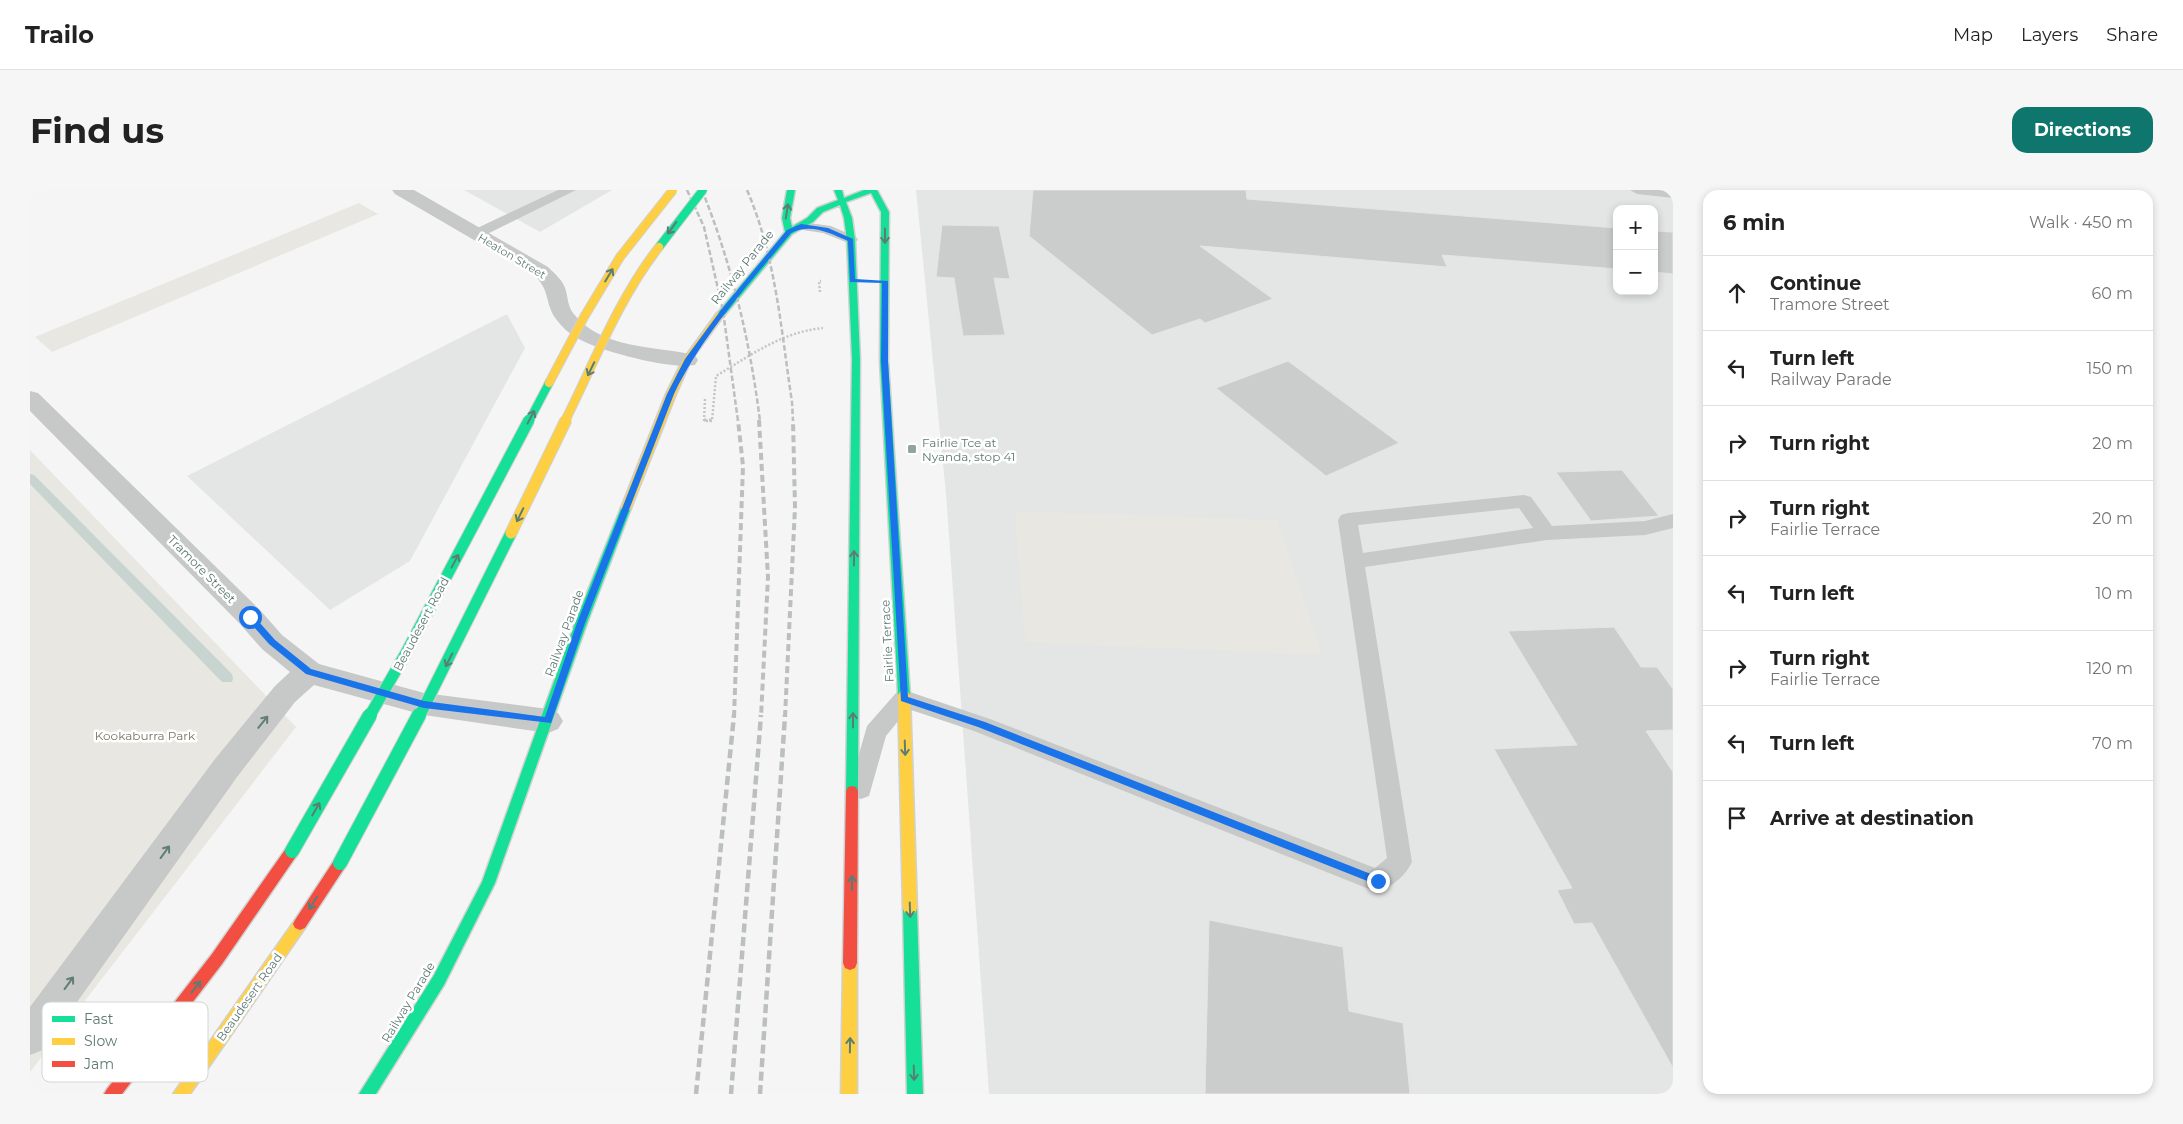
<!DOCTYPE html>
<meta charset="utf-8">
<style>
:root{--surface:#fff;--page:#f6f6f6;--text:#222;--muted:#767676;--line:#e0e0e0;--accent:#0f766e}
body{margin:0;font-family:Montserrat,sans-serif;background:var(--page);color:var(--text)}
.controls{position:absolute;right:15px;top:15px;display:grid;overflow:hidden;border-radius:10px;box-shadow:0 2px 8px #0003}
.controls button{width:45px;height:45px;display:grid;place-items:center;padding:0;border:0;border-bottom:1px solid var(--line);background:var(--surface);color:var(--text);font:25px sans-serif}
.stop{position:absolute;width:15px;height:15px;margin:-11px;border:4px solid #1a73e8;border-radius:50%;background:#fff}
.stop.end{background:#1a73e8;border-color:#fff;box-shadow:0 1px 5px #0008}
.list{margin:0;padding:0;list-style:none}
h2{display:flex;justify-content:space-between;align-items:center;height:65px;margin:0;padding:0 20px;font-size:21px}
h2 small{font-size:16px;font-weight:400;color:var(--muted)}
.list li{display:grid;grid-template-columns:32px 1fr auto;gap:15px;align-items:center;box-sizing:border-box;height:75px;padding:0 20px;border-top:1px solid var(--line)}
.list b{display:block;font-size:19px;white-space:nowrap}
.list p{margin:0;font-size:16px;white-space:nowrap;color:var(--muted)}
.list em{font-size:16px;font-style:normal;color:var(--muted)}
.icon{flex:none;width:28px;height:28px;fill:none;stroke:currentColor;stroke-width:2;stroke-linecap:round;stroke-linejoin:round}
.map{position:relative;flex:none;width:1643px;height:904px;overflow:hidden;border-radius:15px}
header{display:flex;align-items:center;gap:30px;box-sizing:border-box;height:70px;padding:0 25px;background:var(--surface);border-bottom:1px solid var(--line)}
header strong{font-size:24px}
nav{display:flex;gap:28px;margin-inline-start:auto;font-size:18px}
.intro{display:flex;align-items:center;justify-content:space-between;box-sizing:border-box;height:120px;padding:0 30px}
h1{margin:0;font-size:35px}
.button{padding:12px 22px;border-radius:15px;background:var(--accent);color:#fff;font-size:18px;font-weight:700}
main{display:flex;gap:30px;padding:0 30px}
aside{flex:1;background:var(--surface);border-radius:15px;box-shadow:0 2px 8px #0003}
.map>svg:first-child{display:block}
.built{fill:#e4e6e5;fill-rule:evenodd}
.green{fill:#e8e7e2}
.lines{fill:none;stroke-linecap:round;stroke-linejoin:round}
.stream{fill:#c7d4cf;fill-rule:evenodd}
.building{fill:#cbcdcc;stroke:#e5e4e4}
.fast-casing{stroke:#d0d2d1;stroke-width:3}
.slow-casing{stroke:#d0d2d1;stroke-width:3}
.jam-casing{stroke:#d0d2d1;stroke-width:3}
.path-far1{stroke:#c4c6c5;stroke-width:2.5;stroke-dasharray:2 2;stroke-linecap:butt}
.path{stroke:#c4c6c5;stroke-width:3;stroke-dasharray:2.5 2.5;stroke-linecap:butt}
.lane{fill:#c6c9c8;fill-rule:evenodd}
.street{fill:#c6c9c8;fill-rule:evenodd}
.fast{fill:#16e098;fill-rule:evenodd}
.slow{fill:#ffcf43;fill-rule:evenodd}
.jam{fill:#f24e42;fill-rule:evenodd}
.rail-far2{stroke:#bbbfbe;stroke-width:2.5;stroke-dasharray:5.5 2.5;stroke-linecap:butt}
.rail-far1{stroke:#bbbfbe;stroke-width:4;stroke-dasharray:7 4;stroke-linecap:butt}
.rail{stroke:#bbbfbe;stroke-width:4.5;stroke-dasharray:9 4.5;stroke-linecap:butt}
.fast-bridge-far2-casing{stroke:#d0d1d1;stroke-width:10;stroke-linecap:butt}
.fast-bridge-far1-casing{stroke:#d0d1d1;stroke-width:13;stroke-linecap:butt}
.fast-bridge-casing{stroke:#d0d1d1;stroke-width:16;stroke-linecap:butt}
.slow-bridge-far1-casing{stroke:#d0d1d1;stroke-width:10;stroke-linecap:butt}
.slow-bridge-casing{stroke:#d0d1d1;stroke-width:13;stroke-linecap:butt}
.fast-bridge-far2{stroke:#16e098;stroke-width:8}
.fast-bridge-far1{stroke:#16e098;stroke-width:11}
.fast-bridge{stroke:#16e098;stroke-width:14}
.slow-bridge-far1{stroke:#ffcf43;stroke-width:8}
.slow-bridge{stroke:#ffcf43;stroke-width:11}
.oneway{stroke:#597e75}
.oneway2{stroke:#627d77}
.route{fill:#1a73e8}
.poi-dot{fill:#93a4a0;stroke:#fff;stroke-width:2}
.labels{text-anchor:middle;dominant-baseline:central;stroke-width:5;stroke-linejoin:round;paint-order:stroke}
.far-street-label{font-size:11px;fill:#5d7973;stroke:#fff}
.street-label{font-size:12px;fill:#5d7973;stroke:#fff}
.poi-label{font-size:12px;fill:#5d7973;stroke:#fff;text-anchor:start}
.park-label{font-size:12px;fill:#747760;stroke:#fff}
.key{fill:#fff;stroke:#ced7d5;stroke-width:1}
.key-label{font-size:14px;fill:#5d7973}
</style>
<header>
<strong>Trailo</strong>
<nav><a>Map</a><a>Layers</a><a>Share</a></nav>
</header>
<div class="intro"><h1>Find us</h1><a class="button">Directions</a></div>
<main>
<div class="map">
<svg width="1643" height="904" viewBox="0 0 1643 904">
<rect width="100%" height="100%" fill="#f6f5f5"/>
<!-- built -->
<path class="built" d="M434,0H582L510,42Z
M886,0H1643V904H959L916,304ZM1587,19H1624V101H1587Z
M477,124L495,158L380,371L300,420L157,286Z"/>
<!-- green -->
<path class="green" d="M329,13L348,24L22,162L5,147Z
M0,260L266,537L0,882Z
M985,321L1247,330L1292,465L995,452Z"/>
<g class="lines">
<!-- stream -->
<path class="stream" d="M0,284L4,285L202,484L203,488L202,492H192L0,294Z"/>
</g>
<!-- building -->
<path class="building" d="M1003,0H1216L1217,9L1587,38V79L1412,65L1417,77L1170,56L1243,109L1175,133L1170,129L1122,145L999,46Z
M912,35L969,36L980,89L964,88L975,145L933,146L924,88L906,87Z
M1624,41L1643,42V84L1624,82Z
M1258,171L1369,253L1296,286L1186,198Z
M1592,280L1629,326L1561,331L1526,282Z
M1584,437L1611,477H1627L1643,499V540L1616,541L1643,582V878L1562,733L1544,734L1527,700L1542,698L1464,559L1547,555L1478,441Z
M1179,730L1313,757L1319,821L1373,833L1380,904H1175Z"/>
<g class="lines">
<defs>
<path id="fast" d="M757,0H765L760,28L762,37L777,28L787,18L808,10L804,0H812L814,8L834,0H847L859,22L858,171L880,505L878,508H870L868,505L850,171L851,22L841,3L816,12L822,28L825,50L830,169L828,601L826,605L822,606L818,605L816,601L822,169L817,50L814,28L810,15L793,22L783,32L762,44L693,127H687L686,125L755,42L752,28Z
M596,315L601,318L557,433L465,693L414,795L346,904H329L404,785L452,692L545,433L591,318Z
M880,713L885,715L887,719L893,904H877L873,719L875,715Z"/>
<path id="slow" d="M690,122L694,125L661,170L646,204L601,318L600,320H592L591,318L636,204L653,170L687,123Z
M874,500L878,502L880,505L887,719L885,723L880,725L875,723L873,719L868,505L870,502Z
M270,728L275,730L277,734L275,738L160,904H143L265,730Z
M820,766L825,768L827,773V904H811L813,773L815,768Z"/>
<path id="jam" d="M822,596L826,597L828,601L827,773L825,778L820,780L815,778L813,773L816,601L818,597Z
M262,655L267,657L269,661L267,665L192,774L92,904H74L77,899L182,764L257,657Z
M310,667L315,669L317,673L315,677L275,738L270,740L265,738L263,734L265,730L305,669Z"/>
</defs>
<!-- fast casing -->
<use href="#fast" class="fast-casing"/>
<!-- slow casing -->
<use href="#slow" class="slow-casing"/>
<!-- jam casing -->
<use href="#jam" class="jam-casing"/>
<!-- path-far1 -->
<path class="path-far1" d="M790,102L789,91H791
M675,209L674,231H682L686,186C721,165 752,142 793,138"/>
<!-- path -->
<path class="path" d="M674,230H682"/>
<!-- lane -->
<path class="lane" d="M528,0H546L451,47H441L439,44L441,41Z
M1600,0H1643V8L1607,4Z
M771,32L801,36L826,47L828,50L821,54L793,43L766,39L764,36L766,33Z
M1494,305L1501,307L1522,336L1615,331L1643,324V338L1615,345L1517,350L1335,377L1382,672C1376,685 1362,697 1348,702L1339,699L944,541L878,519L856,546L839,606L831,609L823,606L819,599L837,536L866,503L874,500L960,529L1345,678L1357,668L1308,330L1311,325L1318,323ZM1489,318L1503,338L1333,363L1328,335Z"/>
<!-- street -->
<path class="street" d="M362,0H384L518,77C525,84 534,91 536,101C538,109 538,116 543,123C570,159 625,156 665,165L668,170L665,175C641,180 570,161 549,149C539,144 532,137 526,129C514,112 521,101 504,85L365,4Z
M0,201L8,203L230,420L252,445L289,474L394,503L518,519L528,523L533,531L528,539L518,543L394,525L284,495L265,512L207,587L13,860L0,865V817L185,569L245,496L260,482L232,459L210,434L0,221Z"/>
<!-- fast -->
<use href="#fast" class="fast"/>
<!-- slow -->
<use href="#slow" class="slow"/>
<!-- jam -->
<use href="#jam" class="jam"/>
<!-- rail-far2 -->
<path class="rail-far2" d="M657,0L674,37L693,121L708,231
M672,0C702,75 720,151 730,231
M717,0C746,67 751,140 762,212L763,231"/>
<!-- rail-far1 -->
<path class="rail-far1" d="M729,230L738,387L731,527
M704,527L713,276L708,230
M755,527L765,317L763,230"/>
<!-- rail -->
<path class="rail" d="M666,904L704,525
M701,904L731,525
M730,904L755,525"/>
<defs>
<path id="fast-bridge-far2" d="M629,57L673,0
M499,231L519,193"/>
<path id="fast-bridge-far1" d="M339,527L376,463L499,230
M389,527L481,343"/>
<path id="fast-bridge" d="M262,661L340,525
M310,673L389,525"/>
<path id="slow-bridge-far1" d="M519,193L554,127L590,67L643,0
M535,231C564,173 589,108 629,57"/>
<path id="slow-bridge" d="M481,343L536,230"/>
</defs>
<!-- fast-bridge-far2 casing -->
<use href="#fast-bridge-far2" class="fast-bridge-far2-casing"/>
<!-- fast-bridge-far1 casing -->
<use href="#fast-bridge-far1" class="fast-bridge-far1-casing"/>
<!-- fast-bridge casing -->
<use href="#fast-bridge" class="fast-bridge-casing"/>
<!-- slow-bridge-far1 casing -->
<use href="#slow-bridge-far1" class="slow-bridge-far1-casing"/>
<!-- slow-bridge casing -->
<use href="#slow-bridge" class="slow-bridge-casing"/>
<!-- fast-bridge-far2 -->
<use href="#fast-bridge-far2" class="fast-bridge-far2"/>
<!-- fast-bridge-far1 -->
<use href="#fast-bridge-far1" class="fast-bridge-far1"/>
<!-- fast-bridge -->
<use href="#fast-bridge" class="fast-bridge"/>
<!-- slow-bridge-far1 -->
<use href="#slow-bridge-far1" class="slow-bridge-far1"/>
<!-- slow-bridge -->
<use href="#slow-bridge" class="slow-bridge"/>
</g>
<!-- one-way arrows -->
<defs><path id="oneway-shaft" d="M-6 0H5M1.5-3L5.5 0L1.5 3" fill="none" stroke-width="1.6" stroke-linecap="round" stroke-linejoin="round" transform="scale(1.25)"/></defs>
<g class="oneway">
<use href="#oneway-shaft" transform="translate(757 21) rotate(-81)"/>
<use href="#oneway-shaft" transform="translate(642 38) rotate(126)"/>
<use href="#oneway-shaft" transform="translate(855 46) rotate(90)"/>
<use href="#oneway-shaft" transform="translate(579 85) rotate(-59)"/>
<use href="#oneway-shaft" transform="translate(561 179) rotate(116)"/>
<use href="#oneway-shaft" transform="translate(501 227) rotate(-62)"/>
<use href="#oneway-shaft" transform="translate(490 325) rotate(116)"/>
<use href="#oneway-shaft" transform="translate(824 368) rotate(-90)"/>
<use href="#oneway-shaft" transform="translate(425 371) rotate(-62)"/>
<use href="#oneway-shaft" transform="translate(419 470) rotate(117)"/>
<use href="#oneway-shaft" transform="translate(823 530) rotate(-90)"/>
<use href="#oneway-shaft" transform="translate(875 558) rotate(88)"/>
<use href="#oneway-shaft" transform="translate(286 619) rotate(-60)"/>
<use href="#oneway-shaft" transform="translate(822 693) rotate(-89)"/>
<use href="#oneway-shaft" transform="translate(283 713) rotate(123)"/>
<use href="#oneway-shaft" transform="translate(880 720) rotate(88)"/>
<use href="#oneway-shaft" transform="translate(166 797) rotate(-52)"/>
<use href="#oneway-shaft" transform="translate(820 855) rotate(-89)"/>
<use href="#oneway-shaft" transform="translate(884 883) rotate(88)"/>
</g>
<g class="oneway2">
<use href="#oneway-shaft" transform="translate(233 532) rotate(-51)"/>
<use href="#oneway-shaft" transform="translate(135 662) rotate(-54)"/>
<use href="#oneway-shaft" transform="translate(39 793) rotate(-54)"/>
</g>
<!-- route -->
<path class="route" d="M771,34L798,38L823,49L825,89L858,91V171L878,507L955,532L1351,688V694H1345L948,537L871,511L851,171L852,93L820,92L818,51C799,43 781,33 761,43C719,94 673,144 644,204L555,433L521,533L394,518L276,484L239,454L217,429V425H223L245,450L281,479L394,511L515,527L547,433L637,204L655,169L691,120L757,40Z"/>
<!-- markers -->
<rect class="poi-dot" x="877" y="254" width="10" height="10" rx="2.5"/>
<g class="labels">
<!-- far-street labels -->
<g class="far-street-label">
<text transform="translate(482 66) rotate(31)">Heaton Street</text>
</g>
<!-- street labels -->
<g class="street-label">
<text transform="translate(712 77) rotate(-51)">Railway Parade</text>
<text transform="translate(172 379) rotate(45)">Tramore Street</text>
<text transform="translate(391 434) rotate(-62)">Beaudesert Road</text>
<text transform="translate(534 443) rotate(-70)">Railway Parade</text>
<text transform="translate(857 451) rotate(-93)">Fairlie Terrace</text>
<text transform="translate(219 807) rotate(-55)">Beaudesert Road</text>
<text transform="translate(378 812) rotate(-59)">Railway Parade</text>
</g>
<!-- poi labels -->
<g class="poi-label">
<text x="892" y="252">Fairlie Tce at<tspan x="892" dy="14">Nyanda, stop 41</tspan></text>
</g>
<!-- park labels -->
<g class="park-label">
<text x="115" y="545">Kookaburra Park</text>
</g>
</g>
<!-- legend -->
<rect x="12" y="812" width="166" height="80" rx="8" class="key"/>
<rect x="22" y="826" width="23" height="6" fill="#16e098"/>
<rect x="22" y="848" width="23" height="7" fill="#ffcf43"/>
<rect x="22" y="871" width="23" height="6" fill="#f24e42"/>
<g class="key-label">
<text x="54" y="834">Fast</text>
<text x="54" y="856">Slow</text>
<text x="54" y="879">Jam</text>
</g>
</svg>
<div class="controls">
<button>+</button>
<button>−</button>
</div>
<div class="stop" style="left:220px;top:427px"></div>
<div class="stop end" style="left:1348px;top:691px"></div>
</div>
<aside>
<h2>6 min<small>Walk · 450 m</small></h2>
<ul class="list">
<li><svg class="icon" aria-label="ahead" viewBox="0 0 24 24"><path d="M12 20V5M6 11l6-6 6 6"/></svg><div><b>Continue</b><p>Tramore Street</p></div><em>60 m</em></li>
<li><svg class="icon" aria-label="left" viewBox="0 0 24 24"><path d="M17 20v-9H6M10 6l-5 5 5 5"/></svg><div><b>Turn left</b><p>Railway Parade</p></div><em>150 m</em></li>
<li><svg class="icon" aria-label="right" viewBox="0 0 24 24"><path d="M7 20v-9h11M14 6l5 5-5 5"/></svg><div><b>Turn right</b></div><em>20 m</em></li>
<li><svg class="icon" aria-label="right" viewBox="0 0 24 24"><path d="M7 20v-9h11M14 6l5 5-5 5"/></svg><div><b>Turn right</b><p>Fairlie Terrace</p></div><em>20 m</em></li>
<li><svg class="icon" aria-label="left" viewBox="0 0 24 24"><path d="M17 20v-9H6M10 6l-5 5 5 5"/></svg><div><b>Turn left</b></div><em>10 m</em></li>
<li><svg class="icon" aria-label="right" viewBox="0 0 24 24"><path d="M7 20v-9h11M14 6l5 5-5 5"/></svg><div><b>Turn right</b><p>Fairlie Terrace</p></div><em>120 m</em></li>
<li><svg class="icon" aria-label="left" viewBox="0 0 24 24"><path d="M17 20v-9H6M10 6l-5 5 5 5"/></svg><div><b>Turn left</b></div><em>70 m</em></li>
<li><svg class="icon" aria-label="arrive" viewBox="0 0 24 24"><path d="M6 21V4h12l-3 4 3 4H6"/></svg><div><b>Arrive at destination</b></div></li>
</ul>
</aside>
</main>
